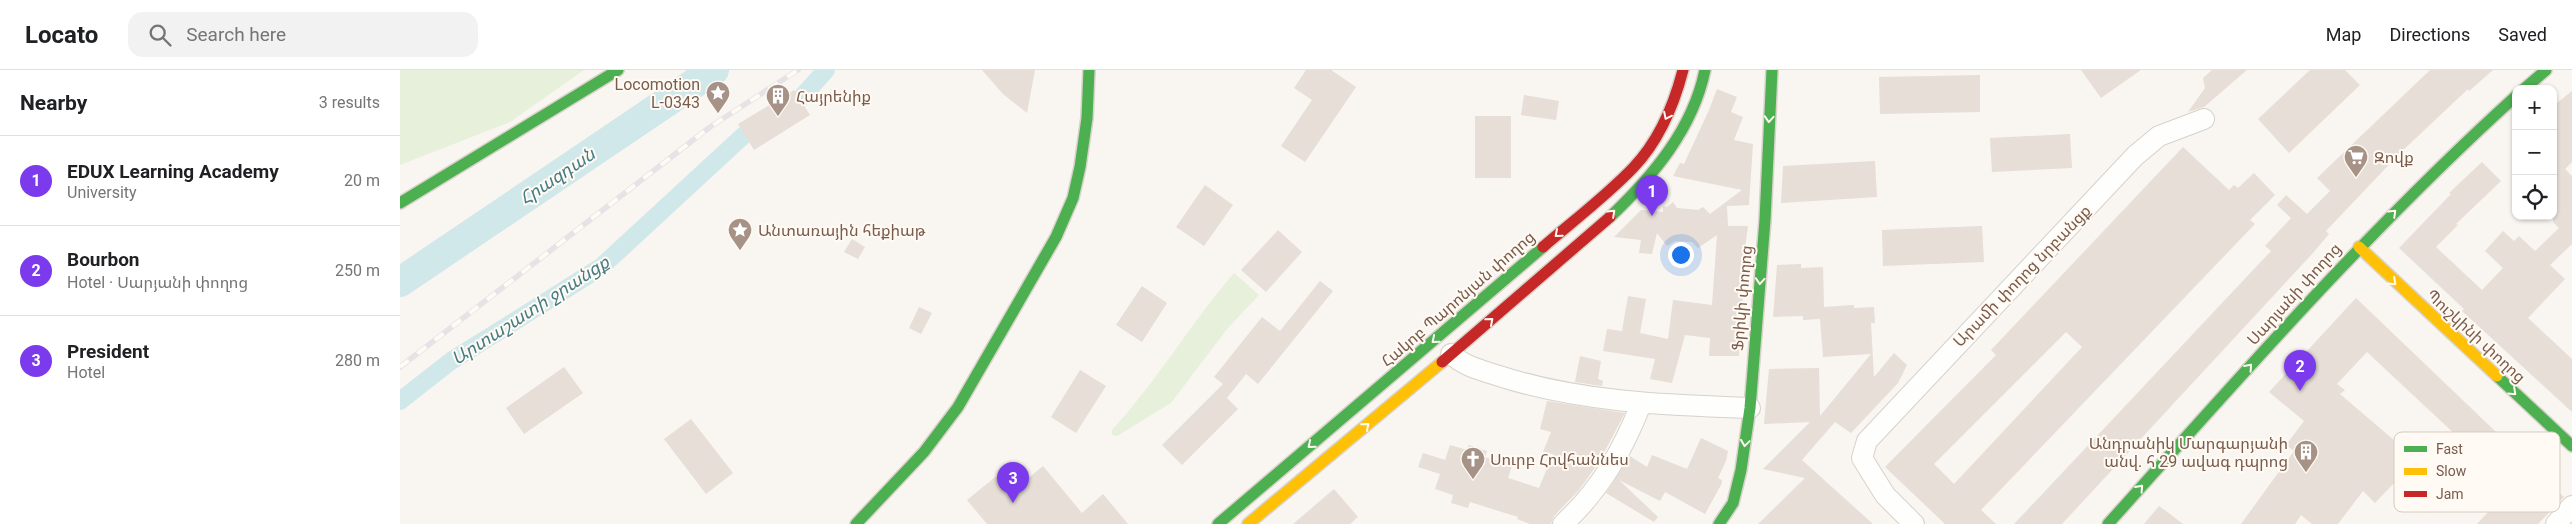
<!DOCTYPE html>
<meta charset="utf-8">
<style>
:root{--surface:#fff;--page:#f2f2f2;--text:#202124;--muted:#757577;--line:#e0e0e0;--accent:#7c3aed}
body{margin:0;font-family:Roboto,"Noto Sans Armenian",sans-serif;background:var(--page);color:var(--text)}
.controls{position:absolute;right:15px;top:15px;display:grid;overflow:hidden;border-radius:10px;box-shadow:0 1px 4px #0004}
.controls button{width:45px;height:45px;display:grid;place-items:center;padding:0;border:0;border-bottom:1px solid var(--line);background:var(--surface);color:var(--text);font:25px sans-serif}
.you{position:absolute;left:1280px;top:184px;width:18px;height:18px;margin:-12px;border:4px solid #fff;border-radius:50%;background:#1a73e8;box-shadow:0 0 0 8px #1a73e833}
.badge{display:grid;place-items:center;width:32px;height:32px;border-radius:50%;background:var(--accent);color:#fff;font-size:16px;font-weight:700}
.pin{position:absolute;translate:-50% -41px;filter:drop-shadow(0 1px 2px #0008)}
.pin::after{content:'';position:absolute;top:26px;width:18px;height:15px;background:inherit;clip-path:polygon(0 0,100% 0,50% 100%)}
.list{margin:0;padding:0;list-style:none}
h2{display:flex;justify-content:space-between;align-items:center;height:65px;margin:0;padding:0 20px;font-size:21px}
h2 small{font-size:16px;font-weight:400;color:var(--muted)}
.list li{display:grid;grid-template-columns:32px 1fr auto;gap:15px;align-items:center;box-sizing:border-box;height:90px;padding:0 20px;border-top:1px solid var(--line)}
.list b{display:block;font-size:19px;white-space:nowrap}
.list p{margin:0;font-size:16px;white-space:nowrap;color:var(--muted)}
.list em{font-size:16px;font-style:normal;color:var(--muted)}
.icon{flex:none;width:28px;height:28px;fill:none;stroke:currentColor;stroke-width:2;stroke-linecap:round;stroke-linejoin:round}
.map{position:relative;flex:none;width:2172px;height:454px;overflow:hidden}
header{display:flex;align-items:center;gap:30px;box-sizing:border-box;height:70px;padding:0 25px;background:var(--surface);border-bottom:1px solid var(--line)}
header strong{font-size:24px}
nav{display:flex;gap:28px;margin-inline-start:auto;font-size:18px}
.search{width:350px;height:45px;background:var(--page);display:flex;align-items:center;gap:12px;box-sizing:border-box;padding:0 18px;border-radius:15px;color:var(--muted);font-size:19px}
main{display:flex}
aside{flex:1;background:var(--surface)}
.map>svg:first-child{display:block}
.green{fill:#e7f0db}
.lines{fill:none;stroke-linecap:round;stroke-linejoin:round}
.canal{stroke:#d0e8ea;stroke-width:18}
.river{stroke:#d0e8ea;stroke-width:30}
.building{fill:#e6ded7;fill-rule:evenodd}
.street-casing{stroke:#d7d1cb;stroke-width:22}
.fast-casing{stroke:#d9d2cb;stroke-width:14}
.slow-casing{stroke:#d9d2cb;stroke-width:14}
.jam-casing{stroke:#d9d2cb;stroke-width:14}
.street{stroke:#fefefd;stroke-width:20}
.fast{stroke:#4caf50;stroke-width:11}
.slow{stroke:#ffc107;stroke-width:11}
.jam{stroke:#c62828;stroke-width:11}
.rail-casing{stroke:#e6e3e7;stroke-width:5.5}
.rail{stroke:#fffaf3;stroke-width:4;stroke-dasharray:11;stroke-linecap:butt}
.oneway{stroke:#fffaf3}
.labels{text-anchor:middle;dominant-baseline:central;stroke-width:4;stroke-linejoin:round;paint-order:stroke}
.poi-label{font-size:16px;fill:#7a5c4d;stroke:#fffaf3;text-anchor:start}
.street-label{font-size:16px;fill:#7a5c4d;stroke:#fffaf3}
.water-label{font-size:18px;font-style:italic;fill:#437c86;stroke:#fffaf3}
.key{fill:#fffaf3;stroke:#d7cbc1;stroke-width:1}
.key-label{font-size:14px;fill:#7a5c4d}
</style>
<header>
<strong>Locato</strong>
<div class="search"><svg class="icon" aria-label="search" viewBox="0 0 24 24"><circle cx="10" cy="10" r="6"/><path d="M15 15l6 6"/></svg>Search here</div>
<nav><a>Map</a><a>Directions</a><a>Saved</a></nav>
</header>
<main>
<aside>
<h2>Nearby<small>3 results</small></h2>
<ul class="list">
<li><span class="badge">1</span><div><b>EDUX Learning Academy</b><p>University</p></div><em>20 m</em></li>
<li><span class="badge">2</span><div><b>Bourbon</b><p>Hotel · Սարյանի փողոց</p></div><em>250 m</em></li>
<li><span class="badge">3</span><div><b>President</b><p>Hotel</p></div><em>280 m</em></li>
</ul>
</aside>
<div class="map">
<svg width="2172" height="454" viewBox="0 0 2172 454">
<rect width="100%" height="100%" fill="#f9f5f0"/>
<!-- green -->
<path class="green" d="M0,0H184L110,52L0,95Z
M834,203L859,225L827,259L771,333L717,366L712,365V360C757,311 791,253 834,203Z"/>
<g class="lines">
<!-- canal -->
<path class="canal" d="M400,29L426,0
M0,331L51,291L201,197L344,65"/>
<!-- river -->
<path class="river" d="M0,212L314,0"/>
</g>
<!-- building -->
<path class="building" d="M582,0H635L627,43L603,24Z
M906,0H931L956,17L905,92L881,76L912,30L894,18Z
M1681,0H1741L1701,28Z
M1812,0H1847L1804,37L1788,42L1805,18L1803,8Z
M1910,0H1945L1960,15L1889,83L1858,49Z
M2030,0H2093L2069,21L2068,19L2000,83L1944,142L1926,161L1929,164L1912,184L1662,454H1614L1871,181L1865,176L1891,148L1877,135L1886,125L1907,144L1930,121L1917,108Z
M1580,5V42L1480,44L1479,7Z
M1317,19L1337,27L1331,42L1343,47L1334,70L1353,74L1349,135L1327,136L1328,156H1348L1343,194H1345L1339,286H1309L1310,268L1285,265L1272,313L1250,309L1255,289L1203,281L1207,259L1222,261L1228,226L1246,229L1240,263L1268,269L1273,230L1312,235L1317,165L1298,178L1292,172L1275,171L1267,176L1257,163L1252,184L1239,183L1241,170L1214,167L1241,140L1263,142V136L1267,137L1273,132L1277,138L1298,140L1303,137L1310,144L1342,120L1273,106L1280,93L1284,94L1309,40Z
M394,20L410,45L354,80L338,54Z
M2172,21V92L2165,99L2172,106V174L2150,195L2165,209L2128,248L2172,289V342L2062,241L2064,239L1999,178L2051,124L2049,123L2082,92L2101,111L2056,154L2058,155L2036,177L2082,220L2103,198L2085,181L2103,161L2114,171L2119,166L2135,181L2159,158L2153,152V36Z
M1124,25L1159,31L1156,50L1121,45Z
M1075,46H1111V108H1075Z
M1670,64L1672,98L1592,102L1590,68Z
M1783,77L1829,120L1834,115L1838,118L1854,103L1875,125L1850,150L1855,154L1581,440L1596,454H1545L1485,397L1596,285L1591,280ZM1666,262L1682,277L1554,414L1534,394Z
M1475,91L1477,127L1381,133L1383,96Z
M805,115L833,135L804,176L776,157Z
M1582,156L1584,192L1483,196L1482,160Z
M878,160L902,182L866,222L841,200Z
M452,169L465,177L458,189L444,182Z
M1401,194V198L1423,197L1424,237L1454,235V238L1474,237L1475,253H1471L1474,307L1494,283L1507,295L1498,313L1451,363L1435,352L1402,390L1473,454H1358L1405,408L1363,399L1410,352L1364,354L1369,299L1419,298L1420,346L1471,284L1423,287L1420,249L1403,250V246L1373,247L1377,195Z
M920,211L933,221L858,314L846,304L827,328L838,339L782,395L762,375L823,314L814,307L862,247L880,261Z
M742,216L767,233L742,272L716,255Z
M1956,228L2164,427L2138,454H2077L2102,427L2050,376L2059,368L1967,282L1937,314L1945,320L1940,324L2002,377L2016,390L2013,394L2033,412L2039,405L2052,417L2027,443L2015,431L2018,428L1997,410L1975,433L1963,421L1938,454H1912L1901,445L1895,454H1841L1894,381L1886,375L1904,351L1869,322Z
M519,237L532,243L521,264L509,258Z
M1180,286L1201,291L1198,309L1203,311L1202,316L1175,312Z
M164,297L183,323L124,364L106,338Z
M680,300L706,316L676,363L651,347Z
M1147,331L1225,343L1199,392L1179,420L1154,446L1151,454H1130L1117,449L1118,447L1070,432L1068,438L1051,433L1053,425L1035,419L1040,404L1018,397L1023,383L1045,390L1050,375L1067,380L1069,375L1087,381L1085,387L1112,396L1108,408L1139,418L1153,384L1143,382L1151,362L1140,359Z
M291,349L333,403L306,424L264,369Z
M1301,368L1328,381L1326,391L1318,408L1322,410V413L1305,444L1265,422L1260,431L1219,410L1258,447L1254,452L1206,423L1230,386L1247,397L1252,385L1287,399Z
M643,396L682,443L703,424L728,454H587L567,430L599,404L613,421Z
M934,419L958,447L950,454H893Z
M1759,436L1766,441L1783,454H1744Z"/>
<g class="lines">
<defs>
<path id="street" d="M1051,284C1064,296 1080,300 1096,305C1178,332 1264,335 1350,338
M1163,454C1200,420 1223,380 1241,334
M1514,454L1485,425L1462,388L1467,371L1735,86L1759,66L1804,49
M2156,454L2172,436"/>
<path id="fast" d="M2124,19L2146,0
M0,133L218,0
M1210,147C1253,106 1293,59 1305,0
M2097,306L2172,376
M456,454L524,382L558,337L656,167L673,128L680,97L687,48L689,0
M818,454L1143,177
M1319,454L1333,433L1341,400L1350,338L1365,150L1372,0
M1708,454C1840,307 1969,159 2116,26"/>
<path id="slow" d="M1959,177L2097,306
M848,454L1042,292"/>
<path id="jam" d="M1143,177C1173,151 1205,127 1233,98C1258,72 1274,35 1283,0
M1042,292L1210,147"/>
</defs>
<!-- street casing -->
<use href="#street" class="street-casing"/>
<!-- fast casing -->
<use href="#fast" class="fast-casing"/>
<!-- slow casing -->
<use href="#slow" class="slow-casing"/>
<!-- jam casing -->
<use href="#jam" class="jam-casing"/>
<!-- street -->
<use href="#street" class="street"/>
<!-- fast -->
<use href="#fast" class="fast"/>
<!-- slow -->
<use href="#slow" class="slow"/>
<!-- jam -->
<use href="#jam" class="jam"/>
<defs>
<path id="rail" d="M0,297L310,57L398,0"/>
</defs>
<!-- rail casing -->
<use href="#rail" class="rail-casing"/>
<!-- rail -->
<use href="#rail" class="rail"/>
</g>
<!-- one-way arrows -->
<defs><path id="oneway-chevron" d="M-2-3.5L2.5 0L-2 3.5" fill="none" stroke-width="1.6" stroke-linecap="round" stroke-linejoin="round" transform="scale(1.25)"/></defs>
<g class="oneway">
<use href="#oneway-chevron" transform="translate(1267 46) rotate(116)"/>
<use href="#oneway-chevron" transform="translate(1369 49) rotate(94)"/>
<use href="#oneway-chevron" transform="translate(1212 143) rotate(-43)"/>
<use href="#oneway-chevron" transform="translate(1993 143) rotate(-44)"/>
<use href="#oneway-chevron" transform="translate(1158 164) rotate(139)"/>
<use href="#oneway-chevron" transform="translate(1360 211) rotate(94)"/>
<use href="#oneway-chevron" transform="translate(1993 212) rotate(43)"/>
<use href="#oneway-chevron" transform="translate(1090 251) rotate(-41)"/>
<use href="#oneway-chevron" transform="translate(1035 270) rotate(140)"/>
<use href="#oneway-chevron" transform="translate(1849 297) rotate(-48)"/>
<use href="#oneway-chevron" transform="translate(2113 322) rotate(43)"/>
<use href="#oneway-chevron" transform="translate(966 356) rotate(-40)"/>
<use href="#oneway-chevron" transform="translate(1345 373) rotate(98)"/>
<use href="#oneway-chevron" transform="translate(911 375) rotate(140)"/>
<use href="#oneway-chevron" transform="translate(1740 418) rotate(-48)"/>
</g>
<!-- icons -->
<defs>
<symbol id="sight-pin" viewBox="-11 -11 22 30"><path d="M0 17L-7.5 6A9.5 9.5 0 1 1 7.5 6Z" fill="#a69286" stroke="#fffaf3"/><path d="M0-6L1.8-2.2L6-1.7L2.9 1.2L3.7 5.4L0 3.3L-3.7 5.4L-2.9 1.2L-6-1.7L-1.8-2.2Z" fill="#fff"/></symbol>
<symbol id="building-pin" viewBox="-11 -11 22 30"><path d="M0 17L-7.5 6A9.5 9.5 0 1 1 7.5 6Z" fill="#a69286" stroke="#fffaf3"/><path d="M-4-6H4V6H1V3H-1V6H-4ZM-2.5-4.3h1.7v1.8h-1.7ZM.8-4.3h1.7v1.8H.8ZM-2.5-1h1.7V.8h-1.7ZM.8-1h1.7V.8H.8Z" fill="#fff"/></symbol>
<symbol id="supermarket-pin" viewBox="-11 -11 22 30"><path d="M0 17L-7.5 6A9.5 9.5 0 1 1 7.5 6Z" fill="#a69286" stroke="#fffaf3"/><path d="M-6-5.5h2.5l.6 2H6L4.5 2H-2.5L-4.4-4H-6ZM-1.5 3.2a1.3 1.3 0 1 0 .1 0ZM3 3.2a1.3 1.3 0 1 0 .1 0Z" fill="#fff"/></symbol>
<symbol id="church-pin" viewBox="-11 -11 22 30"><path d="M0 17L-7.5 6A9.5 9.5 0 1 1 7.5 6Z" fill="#a69286" stroke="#fffaf3"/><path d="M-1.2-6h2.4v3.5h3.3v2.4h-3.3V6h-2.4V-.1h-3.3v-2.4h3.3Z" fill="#fff"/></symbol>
</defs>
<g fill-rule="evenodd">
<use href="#sight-pin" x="304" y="9" width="28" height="38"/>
<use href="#building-pin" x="364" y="12" width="28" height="38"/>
<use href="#supermarket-pin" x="1942" y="73" width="28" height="38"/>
<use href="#sight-pin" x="326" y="146" width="28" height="38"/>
<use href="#building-pin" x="1892" y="368" width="28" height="38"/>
<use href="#church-pin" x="1059" y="375" width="28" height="38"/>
</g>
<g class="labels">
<!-- poi labels -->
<g class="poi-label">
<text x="300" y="14" text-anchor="end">Locomotion<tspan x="300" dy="18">L-0343</tspan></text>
<text x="396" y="26">Հայրենիք</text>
<text x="1974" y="87">Զովք</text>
<text x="358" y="160">Անտառային հեքիաթ</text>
<text x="1888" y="373" text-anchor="end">Անդրանիկ Մարգարյանի<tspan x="1888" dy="18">անվ. հ 29 ավագ դպրոց</tspan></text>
<text x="1090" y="389">Սուրբ Հովհաննես</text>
</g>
<!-- street labels -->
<g class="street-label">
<text transform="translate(1622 206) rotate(-46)">Արամի փողոց նրբանցք</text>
<text transform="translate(1894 224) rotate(-48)">Սարյանի փողոց</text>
<text transform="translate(1342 228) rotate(-85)">Ֆրիկի փողոց</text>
<text transform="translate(1058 229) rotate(-41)">Հակոբ Պարոնյան փողոց</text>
<text transform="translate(2076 266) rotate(43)">Պուշկինի փողոց</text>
</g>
<!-- water labels -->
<g class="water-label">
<text transform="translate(157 106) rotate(-34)">Հրազդան</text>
<text transform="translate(130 240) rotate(-33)">Արտաշատի ջրանցք</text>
</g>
</g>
<!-- legend -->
<rect x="1994" y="362" width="166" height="80" rx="8" class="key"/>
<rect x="2004" y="376" width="23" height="6" fill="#4caf50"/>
<rect x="2004" y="398" width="23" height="7" fill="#ffc107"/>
<rect x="2004" y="421" width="23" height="6" fill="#c62828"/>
<g class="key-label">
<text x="2036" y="384">Fast</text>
<text x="2036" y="406">Slow</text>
<text x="2036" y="429">Jam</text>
</g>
</svg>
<div class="controls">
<button>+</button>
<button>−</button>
<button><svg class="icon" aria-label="locate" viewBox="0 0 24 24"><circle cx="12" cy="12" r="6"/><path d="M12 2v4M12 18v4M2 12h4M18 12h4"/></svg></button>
</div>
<div class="you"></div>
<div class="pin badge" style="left:1252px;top:146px">1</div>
<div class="pin badge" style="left:1900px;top:321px">2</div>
<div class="pin badge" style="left:613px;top:433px">3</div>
</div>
</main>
